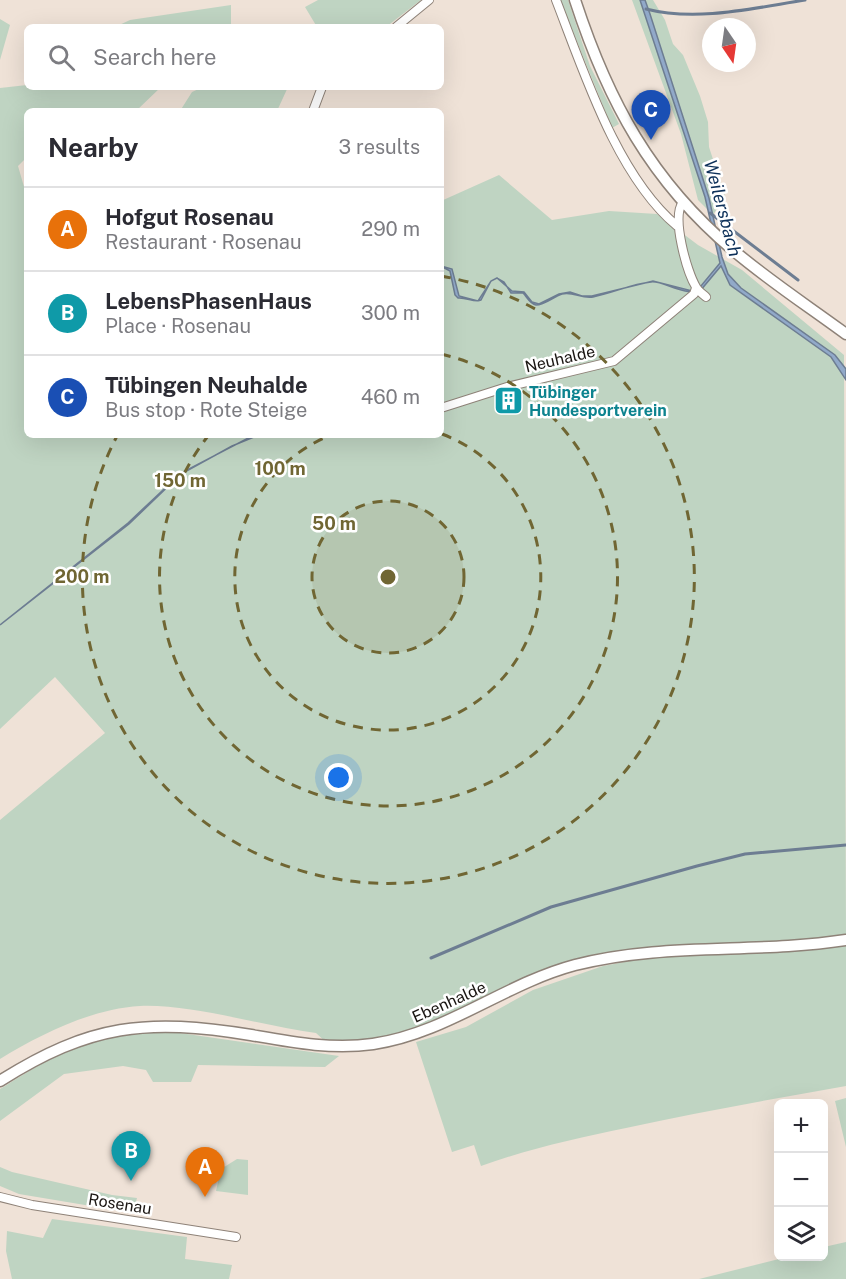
<!DOCTYPE html>
<meta charset="utf-8">
<style>
:root{--surface:#fff;--page:#f7f7f7;--text:#2b2b33;--muted:#7c7c81;--line:#e1e1e2;--accent:#d93025}
body{margin:0;font-family:"Public Sans",sans-serif;background:var(--page);color:var(--text)}
.controls{position:absolute;right:18px;bottom:18px;display:grid;overflow:hidden;border-radius:9px;box-shadow:0 6px 24px #0002}
.controls button{width:54px;height:54px;display:grid;place-items:center;padding:0;border:0;border-bottom:2px solid var(--line);background:var(--surface);color:var(--text);font:30px sans-serif}
.compass{position:absolute;left:702px;top:18px;width:54px;height:54px;border-radius:50%;background:var(--surface);box-shadow:0 6px 24px #0002;rotate:167deg}
.you{position:absolute;left:339px;top:778px;width:21px;height:21px;margin:-15px;border:4px solid #fff;border-radius:50%;background:#1a73e8;box-shadow:0 0 0 9px #1a73e833}
.badge{display:grid;place-items:center;width:39px;height:39px;border-radius:50%;background:var(--accent);color:#fff;font-size:20px;font-weight:700}
.pin{position:absolute;translate:-50% -50px;filter:drop-shadow(0 2px 3px #0008)}
.pin::after{content:'';position:absolute;top:32px;width:21px;height:18px;background:inherit;clip-path:polygon(0 0,100% 0,50% 100%)}
.list{margin:0;padding:0;list-style:none}
h2{display:flex;justify-content:space-between;align-items:center;height:78px;margin:0;padding:0 24px;font-size:26px}
h2 small{font-size:20px;font-weight:400;color:var(--muted)}
.list li{display:grid;grid-template-columns:39px 1fr auto;gap:18px;align-items:center;box-sizing:border-box;height:84px;padding:0 24px;border-top:2px solid var(--line)}
.list b{display:block;font-size:22px;white-space:nowrap}
.list p{margin:0;font-size:20px;white-space:nowrap;color:var(--muted)}
.list em{font-size:20px;font-style:normal;color:var(--muted)}
.icon{flex:none;width:33px;height:33px;fill:none;stroke:currentColor;stroke-width:2;stroke-linecap:round;stroke-linejoin:round}
.map{position:relative;flex:none;width:846px;height:1279px;overflow:hidden}
.search{position:absolute;background:var(--surface);box-shadow:0 6px 24px #0002;left:24px;top:24px;width:420px;height:66px;display:flex;align-items:center;gap:15px;box-sizing:border-box;padding:0 21px;border-radius:9px;color:var(--muted);font-size:22px}
.panel{position:absolute;background:var(--surface);box-shadow:0 6px 24px #0002;left:24px;top:108px;width:420px;height:330px;border-radius:9px}
.map>svg:first-child{display:block}
.green{fill:#bfd4c2}
.water{fill:#91a9c9;stroke:#6d7d92;stroke-width:1.5}
.lines{fill:none;stroke-linecap:round;stroke-linejoin:round}
.stream{stroke:#6d7d92;stroke-width:3}
.minor-casing{stroke:#8e8278;stroke-width:10}
.tertiary-casing{stroke:#8e8278;stroke-width:13}
.minor{stroke:#fff;stroke-width:8}
.tertiary{stroke:#fff;stroke-width:10}
.ring{fill:none;stroke:#706633;stroke-width:3;stroke-dasharray:10 8}
.labels{text-anchor:middle;dominant-baseline:central;stroke-width:5;stroke-linejoin:round;paint-order:stroke}
.street-label{font-size:16px;fill:#1a1512;stroke:#fff}
.culture-label{font-size:16px;font-weight:bold;fill:#0d838f;stroke:#fff;text-anchor:start}
.water-label{font-size:18px;font-style:italic;fill:#0d3059;stroke:#fff}
.centre{fill:#706633;stroke:#fff;stroke-width:3}
.ring-label{font-size:18px;text-anchor:middle;font-weight:bold;fill:#706633;stroke:#fff;stroke-width:5;stroke-linejoin:round;paint-order:stroke}
</style>
<div class="map">
<svg width="846" height="1279" viewBox="0 0 846 1279">
<rect width="100%" height="100%" fill="#efe2d7"/>
<!-- green -->
<path class="green" d="M318,0H421L386,27H317L305,7Z
M560,0H568L590,66L619,124L612,128Z
M632,0H653L665,20L673,44L683,55L700,96L708,122L709,147L725,196L713,215L698,200L681,134Z
M231,5V27H115L130,20Z
M0,19L10,25L0,60Z
M27,85L161,87L136,111H27V157L18,166L27,197V435H441V201L499,175L552,220L609,211L657,214L698,245L742,270L844,355L846,940L574,966L428,1031L329,1045L316,1033C262,1026 193,1004 140,1006C91,1009 41,1034 0,1059V820L105,733L55,677L0,729V88Z
M203,87H288L277,111H180L192,92Z
M846,943V1086C773,1099 699,1112 626,1128C578,1138 528,1149 481,1166L474,1145L452,1152L416,1042L466,1027L533,990L603,966L673,953Z
M173,1032L339,1056L325,1067L198,1065L191,1082H153L146,1070L123,1066L64,1074L0,1121V1089C31,1070 64,1048 99,1039C123,1033 149,1033 173,1032Z
M846,1098V1147L835,1101Z
M237,1159L248,1160V1195L216,1191L221,1169Z
M0,1167L12,1172L112,1195L137,1198L133,1213L19,1194L0,1186Z
M52,1219L187,1237L185,1259L232,1265L229,1279H12L6,1251L7,1231L43,1238Z
M846,1242V1279H699L787,1257L824,1256V1247Z"/>
<!-- water -->
<path class="water" d="M640,0H645L650,14L709,198L722,257L728,274L741,288L835,355L846,369V380L831,357L730,285L721,266L700,291C684,296 662,280 651,282C631,284 613,293 593,297C581,299 573,291 562,294C553,297 545,305 536,305C530,304 527,297 523,293H511L504,282L497,278L491,281L481,300C475,303 466,297 458,298L455,295L450,271L441,266L452,269L459,296L478,301L491,281L497,278L512,291L524,292L532,302L539,304L559,294L570,292L582,296H592L653,281L696,292L720,263L705,197Z
M254,435H259L232,446L181,474L129,524L0,625L128,523L181,473Z"/>
<g class="lines">
<!-- stream -->
<path class="stream" d="M646,9C697,22 754,8 805,0
M710,213L798,280
M431,958L551,907L697,866L745,854L846,845"/>
<defs>
<path id="minor" d="M556,0C584,72 617,176 677,226
M396,27L429,0
M313,111L322,87
M683,202C671,217 687,272 696,287C698,291 703,294 706,297
M441,408L507,387L614,361L694,294L696,288
M0,1197L32,1205L236,1237"/>
<path id="tertiary" d="M575,0C608,101 651,181 733,250C768,280 808,306 846,334
M0,1081C90,1024 147,1018 251,1035C291,1042 332,1050 373,1044C447,1033 504,984 575,965C664,942 756,954 846,940"/>
</defs>
<!-- minor casing -->
<use href="#minor" class="minor-casing"/>
<!-- tertiary casing -->
<use href="#tertiary" class="tertiary-casing"/>
<!-- minor -->
<use href="#minor" class="minor"/>
<!-- tertiary -->
<use href="#tertiary" class="tertiary"/>
</g>
<!-- distance rings -->
<circle cx="388" cy="577" r="76" fill="#706633" fill-opacity=".12"/>
<g class="ring">
<circle cx="388" cy="577" r="76"/>
<path d="M442 434A153 153 0 1 1 331 435"/>
<path d="M441 354A229 229 0 1 1 208 436"/>
<path d="M441 276A306 306 0 1 1 117 436"/>
</g>
<!-- icons -->
<defs>
<symbol id="building-square" viewBox="-11 -11 22 22"><rect x="-9" y="-9" width="18" height="18" rx="4" fill="#0f9aa8" stroke="#fff"/><path d="M-4-6H4V6H1V3H-1V6H-4ZM-2.5-4.3h1.7v1.8h-1.7ZM.8-4.3h1.7v1.8H.8ZM-2.5-1h1.7V.8h-1.7ZM.8-1h1.7V.8H.8Z" fill="#fff"/></symbol>
</defs>
<g fill-rule="evenodd">
<use href="#building-square" x="492" y="384" width="33" height="33"/>
</g>
<g class="labels">
<!-- street labels -->
<g class="street-label">
<text transform="translate(560 359) rotate(-13)">Neuhalde</text>
<text transform="translate(449 1002) rotate(-24)">Ebenhalde</text>
<text transform="translate(120 1204) rotate(9)">Rosenau</text>
</g>
<!-- culture labels -->
<g class="culture-label">
<text x="529" y="392">Tübinger<tspan x="529" dy="18">Hundesportverein</tspan></text>
</g>
<!-- water labels -->
<g class="water-label">
<text transform="translate(723 208) rotate(75)">Weilersbach</text>
</g>
</g>
<circle cx="388" cy="577" r="9" class="centre"/>
<g class="ring-label">
<text x="280" y="475">100 m</text>
<text x="180" y="487">150 m</text>
<text x="334" y="530">50 m</text>
<text x="82" y="583">200 m</text>
</g>
</svg>
<div class="controls">
<button>+</button>
<button>−</button>
<button><svg class="icon" aria-label="layers" viewBox="0 0 24 24"><path d="M12 4l9 5-9 5-9-5zM3 14l9 5 9-5"/></svg></button>
</div>
<svg class="compass" viewBox="-18 -18 36 36"><path d="M0-13l5 13h-10z" fill="#e53935"/><path d="M0 13l5-13h-10z" fill="#7c7c81"/></svg>
<div class="you"></div>
<div class="pin badge" style="left:205px;top:1197px;background:#e8710a">A</div>
<div class="pin badge" style="left:131px;top:1181px;background:#0f9aa8">B</div>
<div class="pin badge" style="left:651px;top:140px;background:#1a4fb4">C</div>
<div class="search"><svg class="icon" aria-label="search" viewBox="0 0 24 24"><circle cx="10" cy="10" r="6"/><path d="M15 15l6 6"/></svg>Search here</div>
<section class="panel">
<h2>Nearby<small>3 results</small></h2>
<ul class="list">
<li><span class="badge" style="background:#e8710a">A</span><div><b>Hofgut Rosenau</b><p>Restaurant · Rosenau</p></div><em>290 m</em></li>
<li><span class="badge" style="background:#0f9aa8">B</span><div><b>LebensPhasenHaus</b><p>Place · Rosenau</p></div><em>300 m</em></li>
<li><span class="badge" style="background:#1a4fb4">C</span><div><b>Tübingen Neuhalde</b><p>Bus stop · Rote Steige</p></div><em>460 m</em></li>
</ul>
</section>
</div>
